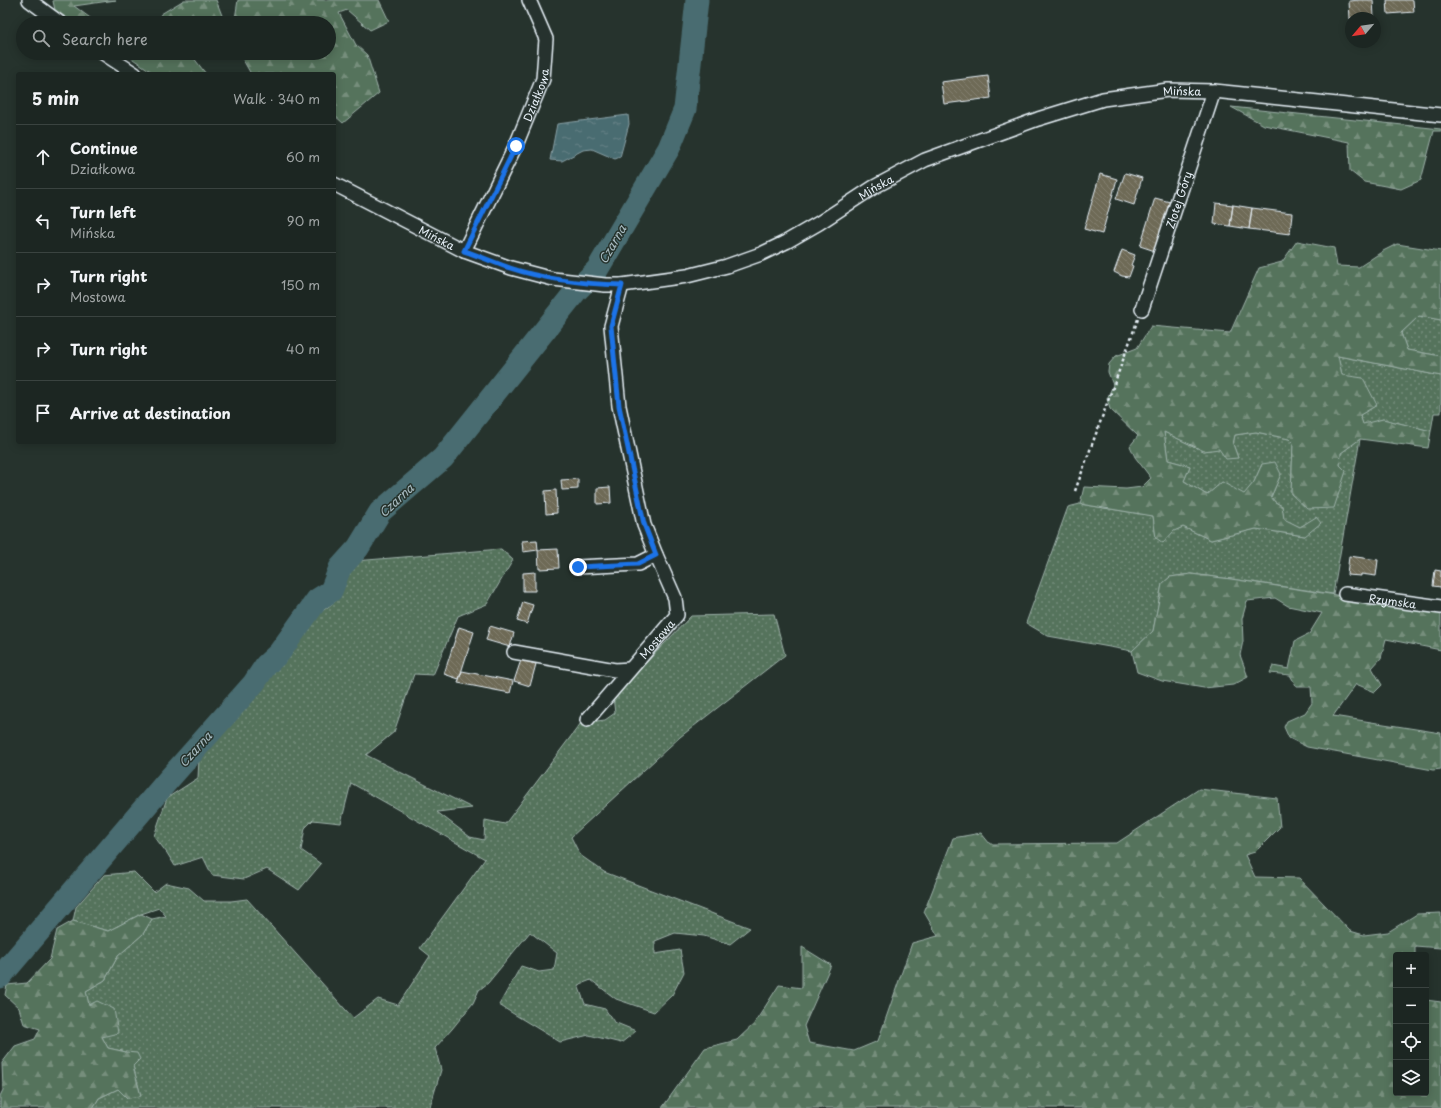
<!DOCTYPE html>
<meta charset="utf-8">
<style>
:root{--surface:#1c2622;--page:#252e2a;--text:#f1f3f6;--muted:#a0a5a5;--line:#3a4340}
body{margin:0;font-family:"Playpen Sans",sans-serif;background:var(--page);color:var(--text)}
.controls{position:absolute;right:12px;bottom:12px;display:grid;overflow:hidden;border-radius:4px;box-shadow:0 2px 10px #0003}
.controls button{width:36px;height:36px;display:grid;place-items:center;padding:0;border:0;border-bottom:1px solid var(--line);background:var(--surface);color:var(--text);font:20px sans-serif}
.compass{position:absolute;left:1345px;top:12px;width:36px;height:36px;border-radius:50%;background:var(--surface);box-shadow:0 2px 10px #0003;rotate:241deg}
.stop{position:absolute;width:12px;height:12px;margin:-9px;border:3px solid #1a73e8;border-radius:50%;background:#fff}
.stop.end{background:#1a73e8;border-color:#fff;box-shadow:0 1px 4px #0008}
.list{margin:0;padding:0;list-style:none}
h2{display:flex;justify-content:space-between;align-items:center;height:52px;margin:0;padding:0 16px;font-size:17px}
h2 small{font-size:13px;font-weight:400;color:var(--muted)}
.list li{display:grid;grid-template-columns:26px 1fr auto;gap:12px;align-items:center;box-sizing:border-box;height:64px;padding:0 16px;border-top:1px solid var(--line)}
.list b{display:block;font-size:15px;white-space:nowrap}
.list p{margin:0;font-size:13px;white-space:nowrap;color:var(--muted)}
.list em{font-size:13px;font-style:normal;color:var(--muted)}
.icon{flex:none;width:22px;height:22px;fill:none;stroke:currentColor;stroke-width:2;stroke-linecap:round;stroke-linejoin:round}
.map{position:relative;flex:none;width:1441px;height:1108px;overflow:hidden}
.search{position:absolute;background:var(--surface);box-shadow:0 2px 10px #0003;left:16px;top:16px;width:320px;height:44px;display:flex;align-items:center;gap:10px;box-sizing:border-box;padding:0 14px;border-radius:22px;color:var(--muted);font-size:15px}
.panel{position:absolute;background:var(--surface);box-shadow:0 2px 10px #0003;left:16px;top:72px;width:320px;height:372px;border-radius:4px}
.map>svg:first-child{display:block}
.grass{fill:url(#grass-dots);stroke:#9eb2aa}
.forest{fill:url(#forest-firs);stroke:#9eb2aa}
.water{fill:url(#water-ripples);stroke:#89a1a7}
.lines{fill:none;stroke-linecap:round;stroke-linejoin:round}
.river{stroke:#4a6c71;stroke-width:23}
.building{fill:url(#building-back-hatch);stroke:#e8f1f8}
.minor-casing{stroke:#e8f1f8;stroke-width:16}
.path{stroke:#e8f1f8;stroke-width:2.5;stroke-dasharray:3 3;stroke-linecap:butt}
.minor{stroke:#26332d;stroke-width:13}
.route{stroke:#1a73e8;stroke-width:5}
.labels{text-anchor:middle;dominant-baseline:central;stroke-width:3;stroke-linejoin:round;paint-order:stroke}
.street-label{font-size:11px;fill:#e8f1f8;stroke:#26332d}
.water-label{font-size:12px;font-style:italic;fill:#a9bcc2;stroke:#26332d}
</style>
<div class="map">
<svg width="1441" height="1108" viewBox="0 0 1441 1108">
<defs>
<pattern id="grass-dots" width="8" height="8" patternUnits="userSpaceOnUse"><rect width="8" height="8" fill="#55735c"/><path d="M2 2h.1M6 6h.1" fill="none" stroke="#768e7c" stroke-width="1.8" stroke-linecap="round"/></pattern>
<pattern id="forest-firs" width="22" height="20" patternUnits="userSpaceOnUse"><rect width="22" height="20" fill="#55735c"/><path d="M5 1l3.5 6h-7zM16 11l3.5 6h-7z" fill="#768e7c"/></pattern>
<pattern id="water-ripples" width="26" height="14" patternUnits="userSpaceOnUse"><rect width="26" height="14" fill="#4a6c71"/><path d="M2 4q2-2 4 0t4 0M15 11q2-2 4 0t4 0" fill="none" stroke="#648186"/></pattern>
<pattern id="building-back-hatch" width="6" height="6" patternUnits="userSpaceOnUse"><rect width="6" height="6" fill="#6e6a57"/><path d="M-1 5l2 2M0 0l6 6M5-1l2 2" fill="none" stroke="#838070"/></pattern>
</defs>
<rect width="100%" height="100%" fill="#26332d"/>
<filter id="ink" filterUnits="userSpaceOnUse"><feTurbulence type="fractalNoise" baseFrequency=".025" numOctaves="2"/><feDisplacementMap in="SourceGraphic" scale="8" xChannelSelector="R" yChannelSelector="G"/><feConvolveMatrix kernelMatrix="1 2 1 2 8 2 1 2 1" color-interpolation-filters="sRGB"/></filter>
<g filter="url(#ink)">
<!-- grass -->
<path class="grass" d="M1419,316L1441,320V356L1407,350L1401,333Z
M1338,356L1441,376V413H1434L1431,431L1383,419L1363,425L1360,415L1377,405L1342,375Z
M1164,432L1204,451L1219,448L1238,458L1233,444L1235,435L1256,432L1289,439L1293,443L1291,494L1340,465L1341,453L1360,439L1333,594L1231,579L1191,574L1170,577L1162,584L1153,631L1132,651L1048,636L1026,623L1068,507L1080,504L1153,516L1156,538L1183,527L1211,540L1256,529L1305,536L1300,527L1284,520L1282,506L1275,502L1271,497L1281,474L1262,464L1254,482L1244,495L1222,482L1207,495L1184,481L1190,466L1168,460Z
M501,549L513,560L487,604L458,616L433,675L414,674L394,732L366,755L472,808L437,812L470,837L484,840L485,820L505,824L581,723L605,720L615,713L613,697L691,616L774,614L785,655L680,737L571,837L580,855L604,872L750,928L730,944L704,936L675,933L655,941V954L680,950L684,972L672,995L654,1012L616,999L591,980L578,985L585,1004L605,1009L614,1022L636,1031L621,1043L589,1035L560,1042L499,1005L521,966L539,972L554,970L557,953L530,932L488,983L479,990L473,1003L452,1029L435,1048L441,1070L430,1107L428,1108H93L99,1098L118,1089L141,1096L133,1066L126,1052L108,1048C98,1030 89,1011 86,991L105,980L118,956L143,934L152,919L166,916L159,908L141,914L108,931L73,921L76,907L104,875L134,872L154,892L166,883L189,888L204,901H231L247,899L353,1018L378,999L398,1005L430,956L420,948L485,859L351,783L341,823L313,820L305,828L301,850L321,864L299,890L267,869L244,879L212,875L203,857L175,866L167,853L154,836L167,798L198,778L199,759L252,698L316,616L337,600L342,580L355,561Z"/>
<!-- forest -->
<path class="forest" d="M55,0H116L74,6L97,23H75L55,10L53,1Z
M184,0H216L223,18L235,19L238,0H379L389,21L370,30L347,10L339,13L356,45L367,55L379,93L343,123L334,115V74H251L242,58L237,53H282L284,55L287,53H329V23H189L187,17L177,15L170,23H156L161,14Z
M124,53H190L206,74H155Z
M1231,107L1441,129V131H1434L1421,180L1401,189L1364,182L1350,171L1349,142L1264,125Z
M1297,241L1334,248L1337,266L1359,267L1383,251L1397,244L1441,251V320L1419,316L1401,333L1407,350L1441,356V376L1338,356L1342,375L1363,378L1377,405L1360,415L1363,424L1383,419L1431,431L1428,448L1360,439L1341,453L1340,465L1346,471L1334,508L1307,509L1291,494L1293,443L1289,439L1256,432L1235,435L1233,444L1238,458L1226,459L1219,449L1204,451L1164,432L1168,460L1190,466L1184,481L1207,495L1222,482L1244,494L1254,482L1262,464L1275,462L1281,474L1271,497L1275,502L1282,506L1284,519L1300,527L1316,517L1321,523L1305,536L1256,529L1211,540L1183,527L1174,531L1163,543L1156,538L1153,516L1080,504L1084,487L1126,489L1142,487L1151,478L1135,457L1130,446L1138,436L1110,409L1107,399L1113,385L1108,372L1109,364L1116,356L1137,348L1151,326L1230,333L1259,268L1282,262Z
M1191,574L1231,579L1441,611V650L1386,639L1381,658L1372,668L1382,685L1375,692L1356,684L1333,716L1441,733V769L1433,770L1307,747L1289,738L1284,727L1287,721L1305,713L1312,703L1311,687H1297L1290,675L1270,673L1273,666L1289,669L1295,641L1309,634L1322,613L1288,606L1275,598L1247,601L1242,619L1243,641L1240,655L1248,677L1233,685L1204,688L1162,681L1137,672L1132,651L1153,631L1162,584L1170,577Z
M1199,789L1277,798L1280,827L1255,852L1245,855L1255,877L1299,878L1350,931L1364,935L1388,932L1417,914L1441,913V948L1415,946V955H1396V1093H1426V1000L1441,1002V1108H662L705,1048L737,1040L754,1024L779,985L802,988V947L831,965L804,1026L809,1043L854,1051L878,1041L912,943L938,936L924,912L953,838L981,833L990,844L1117,843Z
M141,914L152,919L143,934L118,956L105,980L86,991L89,1005L97,1001L114,1009L118,1033L102,1037L108,1048L126,1052L137,1053L140,1059L133,1066L141,1096L127,1098L118,1089L99,1098L93,1108H0V1096L3,1090L2,1063L15,1046L35,1039L40,1029L24,1024L19,1008L5,995L7,985L27,983L50,959L57,930L73,921L108,931Z"/>
<!-- water -->
<path class="water" d="M628,115L629,124L620,157L615,159L592,149L583,150L562,161L550,160L557,124Z"/>
<g class="lines">
<!-- river -->
<path class="river" d="M0,977L169,779L254,683L266,665L279,653L317,600L331,591L340,568L358,548L380,512L443,458L576,291L597,270L669,148L685,109L697,0"/>
</g>
<!-- building -->
<path class="building" d="M1360,0H1373L1374,17L1351,18L1350,19L1349,1Z
M1387,0H1413L1414,12L1388,14Z
M988,76L991,98L944,104L941,82Z
M1125,173L1142,178L1134,205L1116,199Z
M1100,174L1117,179L1102,234L1084,229Z
M1155,198L1170,202L1155,251L1140,246Z
M1216,203L1233,205L1230,226L1214,224Z
M1233,205L1252,208L1249,229L1230,226Z
M1252,208L1292,213L1290,234L1249,229Z
M1122,250L1135,255L1131,265L1133,266L1129,277L1122,276L1114,272Z
M578,479V489L562,490L561,480Z
M610,487L611,503L597,504V488Z
M556,490L557,513L546,514L545,491Z
M537,540L538,550L523,552L522,541Z
M558,549L559,568L539,569L538,550Z
M1349,556L1378,560L1376,576L1361,574V576L1347,575Z
M1435,570L1441,571V589V587L1433,586Z
M535,572V591H523V573Z
M523,602L533,605L527,624L517,621Z
M490,626L514,633L510,647L486,640Z
M459,627L474,632L459,679L444,674Z
M521,660L536,664L530,686L514,681Z
M462,671L513,681L510,693L458,683Z"/>
<g class="lines">
<defs>
<g id="minor">
<path d="M29,0L60,23"/>
<path d="M103,53L135,74"/>
<path id="s1" d="M334,184L464,251L511,268L553,279L605,285H622L687,276L727,266L761,254L786,242L819,223L874,187L925,160L1038,119L1103,99L1168,90L1214,91L1441,115"/>
<path id="s2" d="M464,251L516,145L543,79L546,39L529,0"/>
<path id="s3" d="M1142,309L1214,91"/>
<path d="M577,567L638,564L656,555"/>
<path id="s4" d="M1345,594L1441,607"/>
<path d="M514,652L615,670L630,669"/>
<path id="s5" d="M587,720L677,615L675,598L656,555L644,525L619,406L611,326L622,285"/>
</g>
</defs>
<!-- minor casing -->
<use href="#minor" class="minor-casing"/>
<!-- path -->
<path class="path" d="M1075,491L1138,319"/>
<!-- minor -->
<use href="#minor" class="minor"/>
</g>
</g>
<g class="lines" filter="url(#ink)">
<!-- route -->
<path class="route" d="M516,146L464,251C480,256 495,263 510,268C546,280 585,284 622,285L611,326L619,406L644,524L656,555L638,564L578,567"/>
</g>
<g class="labels">
<!-- street labels -->
<g class="street-label">
<text stroke="none"><textPath href="#s1" startOffset="909">Mińska</textPath></text>
<text stroke="none"><textPath href="#s2" startOffset="172">Działkowa</textPath></text>
<text stroke="none"><textPath href="#s1" startOffset="585">Mińska</textPath></text>
<text stroke="none"><textPath href="#s3" startOffset="115">Złotej Góry</textPath></text>
<text stroke="none"><textPath href="#s1" startOffset="116">Mińska</textPath></text>
<text stroke="none"><textPath href="#s4" startOffset="48">Rzymska</textPath></text>
<text stroke="none"><textPath href="#s5" startOffset="107">Mostowa</textPath></text>
</g>
<!-- water labels -->
<g class="water-label">
<text transform="translate(612 244) rotate(-60)">Czarna</text>
<text transform="translate(396 500) rotate(-43)">Czarna</text>
<text transform="translate(195 749) rotate(-48)">Czarna</text>
</g>
</g>
</svg>
<div class="controls">
<button>+</button>
<button>−</button>
<button><svg class="icon" aria-label="locate" viewBox="0 0 24 24"><circle cx="12" cy="12" r="6"/><path d="M12 2v4M12 18v4M2 12h4M18 12h4"/></svg></button>
<button><svg class="icon" aria-label="layers" viewBox="0 0 24 24"><path d="M12 4l9 5-9 5-9-5zM3 14l9 5 9-5"/></svg></button>
</div>
<svg class="compass" viewBox="-18 -18 36 36"><path d="M0-13l5 13h-10z" fill="#e53935"/><path d="M0 13l5-13h-10z" fill="#a0a5a5"/></svg>
<div class="stop" style="left:516px;top:146px"></div>
<div class="stop end" style="left:578px;top:567px"></div>
<div class="search"><svg class="icon" aria-label="search" viewBox="0 0 24 24"><circle cx="10" cy="10" r="6"/><path d="M15 15l6 6"/></svg>Search here</div>
<section class="panel">
<h2>5 min<small>Walk · 340 m</small></h2>
<ul class="list">
<li><svg class="icon" aria-label="ahead" viewBox="0 0 24 24"><path d="M12 20V5M6 11l6-6 6 6"/></svg><div><b>Continue</b><p>Działkowa</p></div><em>60 m</em></li>
<li><svg class="icon" aria-label="left" viewBox="0 0 24 24"><path d="M17 20v-9H6M10 6l-5 5 5 5"/></svg><div><b>Turn left</b><p>Mińska</p></div><em>90 m</em></li>
<li><svg class="icon" aria-label="right" viewBox="0 0 24 24"><path d="M7 20v-9h11M14 6l5 5-5 5"/></svg><div><b>Turn right</b><p>Mostowa</p></div><em>150 m</em></li>
<li><svg class="icon" aria-label="right" viewBox="0 0 24 24"><path d="M7 20v-9h11M14 6l5 5-5 5"/></svg><div><b>Turn right</b></div><em>40 m</em></li>
<li><svg class="icon" aria-label="arrive" viewBox="0 0 24 24"><path d="M6 21V4h12l-3 4 3 4H6"/></svg><div><b>Arrive at destination</b></div></li>
</ul>
</section>
</div>
